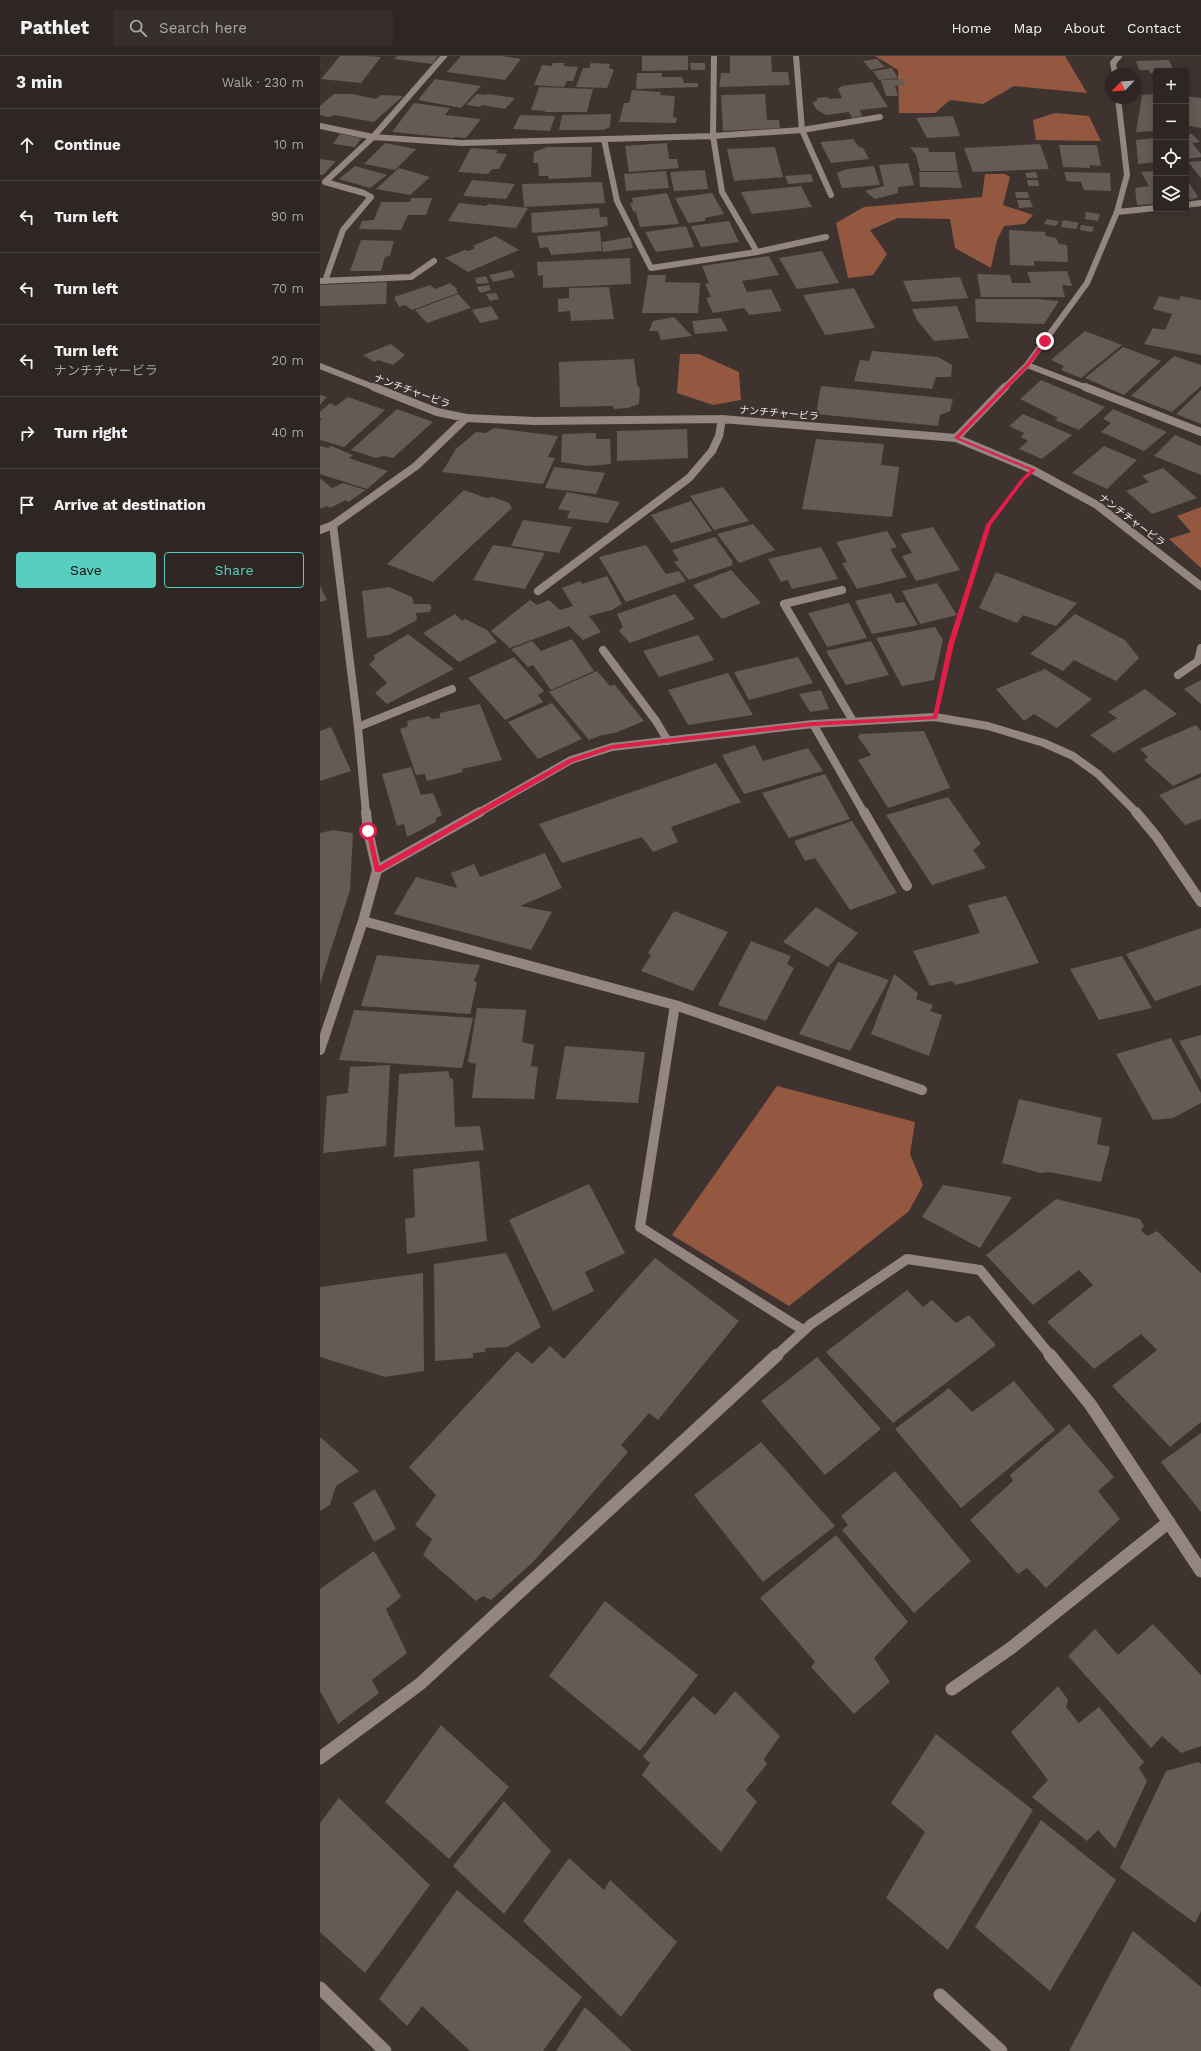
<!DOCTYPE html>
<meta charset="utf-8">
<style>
:root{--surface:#2e2623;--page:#362e2b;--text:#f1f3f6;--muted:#a7a5a6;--line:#494341;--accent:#58cec0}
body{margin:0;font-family:"Work Sans","Noto Sans JP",sans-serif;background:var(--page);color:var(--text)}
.controls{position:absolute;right:12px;top:12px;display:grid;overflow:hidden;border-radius:4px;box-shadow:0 2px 10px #0003}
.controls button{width:36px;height:36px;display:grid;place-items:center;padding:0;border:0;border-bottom:1px solid var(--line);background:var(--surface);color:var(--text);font:20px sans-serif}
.compass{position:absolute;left:785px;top:12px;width:36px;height:36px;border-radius:50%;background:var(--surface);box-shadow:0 2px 10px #0003;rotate:245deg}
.stop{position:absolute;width:12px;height:12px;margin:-9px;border:3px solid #e11d48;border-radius:50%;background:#fff}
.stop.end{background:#e11d48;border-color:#fff;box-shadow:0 1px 4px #0008}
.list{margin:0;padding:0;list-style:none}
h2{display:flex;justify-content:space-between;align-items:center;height:52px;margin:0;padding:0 16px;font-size:17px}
h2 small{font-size:13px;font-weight:400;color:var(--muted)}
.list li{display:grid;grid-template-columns:26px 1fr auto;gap:12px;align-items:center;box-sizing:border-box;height:72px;padding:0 16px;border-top:1px solid var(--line)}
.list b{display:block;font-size:15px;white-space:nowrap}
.list p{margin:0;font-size:13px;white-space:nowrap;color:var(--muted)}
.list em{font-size:13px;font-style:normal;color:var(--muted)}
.actions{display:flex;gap:8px;padding:12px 16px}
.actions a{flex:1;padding:9px 0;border:1px solid var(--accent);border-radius:4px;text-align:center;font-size:14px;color:var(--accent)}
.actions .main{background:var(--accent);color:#111}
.icon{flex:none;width:22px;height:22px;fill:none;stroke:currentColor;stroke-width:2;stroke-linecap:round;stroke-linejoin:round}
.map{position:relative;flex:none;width:881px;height:1995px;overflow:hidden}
header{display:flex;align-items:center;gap:24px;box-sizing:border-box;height:56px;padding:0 20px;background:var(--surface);border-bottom:1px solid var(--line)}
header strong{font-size:19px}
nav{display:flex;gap:22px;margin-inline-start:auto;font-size:14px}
.search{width:280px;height:36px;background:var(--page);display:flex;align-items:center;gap:10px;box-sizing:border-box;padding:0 14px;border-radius:4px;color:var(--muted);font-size:15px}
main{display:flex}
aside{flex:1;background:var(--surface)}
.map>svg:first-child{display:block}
.forest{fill:#945841}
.building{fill:#665a55}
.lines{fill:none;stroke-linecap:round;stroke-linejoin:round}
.path{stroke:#9e9491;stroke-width:2;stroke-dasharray:1.5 2.5;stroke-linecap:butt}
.street-far3{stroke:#938681;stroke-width:6}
.street-far2{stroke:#938681;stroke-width:8}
.street-far1{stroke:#938681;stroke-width:10}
.street{stroke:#938681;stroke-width:13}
.route{fill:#e11d48}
.labels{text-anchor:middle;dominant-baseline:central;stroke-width:4;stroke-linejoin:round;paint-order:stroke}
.far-street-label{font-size:10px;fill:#f5edeb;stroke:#3e332f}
</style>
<header>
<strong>Pathlet</strong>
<div class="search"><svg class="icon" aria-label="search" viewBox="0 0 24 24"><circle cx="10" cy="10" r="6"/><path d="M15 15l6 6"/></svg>Search here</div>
<nav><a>Home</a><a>Map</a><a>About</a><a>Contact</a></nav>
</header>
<main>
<aside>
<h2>3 min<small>Walk · 230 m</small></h2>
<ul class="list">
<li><svg class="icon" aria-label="ahead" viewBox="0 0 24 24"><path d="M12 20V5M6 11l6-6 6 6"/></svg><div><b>Continue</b></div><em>10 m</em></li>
<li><svg class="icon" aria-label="left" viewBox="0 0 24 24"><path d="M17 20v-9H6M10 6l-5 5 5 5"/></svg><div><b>Turn left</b></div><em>90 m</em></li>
<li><svg class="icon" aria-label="left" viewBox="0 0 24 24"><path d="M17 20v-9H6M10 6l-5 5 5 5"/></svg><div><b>Turn left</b></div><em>70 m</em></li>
<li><svg class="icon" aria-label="left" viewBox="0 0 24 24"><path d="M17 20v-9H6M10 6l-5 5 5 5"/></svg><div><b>Turn left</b><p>ナンチチャービラ</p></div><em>20 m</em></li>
<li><svg class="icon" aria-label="right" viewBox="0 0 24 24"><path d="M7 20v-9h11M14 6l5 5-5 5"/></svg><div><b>Turn right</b></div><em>40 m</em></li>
<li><svg class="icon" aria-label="arrive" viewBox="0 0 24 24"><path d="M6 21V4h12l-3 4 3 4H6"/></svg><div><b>Arrive at destination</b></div></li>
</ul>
<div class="actions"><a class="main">Save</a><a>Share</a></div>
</aside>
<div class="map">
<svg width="881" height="1995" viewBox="0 0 881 1995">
<rect width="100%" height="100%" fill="#3e332f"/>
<!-- forest -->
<path class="forest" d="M555,0H745L767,37L694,30L663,48L630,44L615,57H579L578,14Z
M735,57L769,60L781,85L716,84L713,64Z
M665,118H685L690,121L683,149L713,159L705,168L684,170L677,184L671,212L635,192L630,163L578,162L550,174L567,198L553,219L528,222L516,167L544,151L662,141Z
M360,298H379L419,316L421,344L393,349L357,337Z
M881,451V512L849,483L871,476L857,460Z
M457,1030L595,1066L590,1098L603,1129L589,1155L469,1250L352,1179Z"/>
<!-- building -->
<path class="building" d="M20,0H46L61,1L41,27L1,23Z
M77,0H118L112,8L74,3Z
M141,0H182L201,3L185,24L127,16Z
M322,0H368V14L322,15Z
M410,0H451L452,16H468L470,29L399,31L401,17H410Z
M557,3L565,11L551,14L543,5Z
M849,4L854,15H836V17H830L829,14H819L816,5Z
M233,7H245L243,10L258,11L253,25H247L244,31L214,29L222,9L232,10Z
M271,7L290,8L289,12L294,14L287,32L256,31L263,12H269Z
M370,7H385V14H371Z
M572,12L578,22L559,24L553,15Z
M317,17H342V21H362L364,27H378V31L316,33Z
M115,23L161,30L141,52L98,44Z
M583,23L585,29L575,30L578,40H566L561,24Z
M552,26L568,51L540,54L542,60L532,62L529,56L506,59L497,54L492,46L497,45V42L508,41L509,43L522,42L518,33L522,30Z
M219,31L273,33L267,56H225V55L211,54Z
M312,34L341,36L340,39L355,40L353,61L357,62L356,67L299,66L304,47H309Z
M14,38H32L56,43L61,39L83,40L54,66L15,59L8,61L0,59V50Z
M157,38L166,39L168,38L195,42L185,53L162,49L160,51L146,49Z
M445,38L447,64H459L460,72L403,75L401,39Z
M836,38V75L816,76L822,39Z
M866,40L881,42V72L866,69Z
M94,47L130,52L125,59L161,63L146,82L135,81L133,82L72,76Z
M291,58L290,71L283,74H239L242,59Z
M200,59L235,60L230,75L193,73Z
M633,60L640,80L607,82L596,62Z
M20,78L42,82L35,91L13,88Z
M866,78H872L880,86L872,87L881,98V101L866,103Z
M836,82V106L818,108L816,84Z
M533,83L539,91L543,92L549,103L511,107L500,86Z
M65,87L96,93L75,114L44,108Z
M347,87L349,103H357L359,112L309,116L305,90Z
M720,88L729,113L653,116L644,92Z
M739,89H777L781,110L770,109V112L743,111Z
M227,91H272L271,121L229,123L228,120H219L218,107H213L214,96Z
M455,91L463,121L414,125L407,93Z
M590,91L608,92L609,96H635L638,115H600L596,99Z
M151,92L178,94L176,97L187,98L179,113H172L168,118L138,116Z
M0,103L16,105L3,119H0Z
M881,105V122L868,106Z
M588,107L594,129L578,131V137L555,143L545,135L564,130L559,109Z
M35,110L67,119L50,132L19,123Z
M554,110L560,129L522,132L517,117L527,113Z
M79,112L110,121L90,139L56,133Z
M385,114L388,133L354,135L350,116Z
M346,115L349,132L306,135L304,118Z
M836,115V148L817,149L815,132L829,130L821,116Z
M599,116H638L642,132L600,131Z
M716,116L718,122H707L705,117Z
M744,116L790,117L791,135L764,134L761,126L747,125Z
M491,118L493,126L468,128L465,120Z
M866,122L878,141L866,145Z
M152,124L195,128L186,143L143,140Z
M707,124H718L719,130H708Z
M282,126L285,147L204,151L202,128Z
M481,130L492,151L432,158L421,136Z
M695,136H708L709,142H696Z
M347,137L359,168L320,171L316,156L313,155L310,147H313L312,142Z
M392,137L404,158L385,162V165L368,167L355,142Z
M91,142H112L106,159H88L81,174L39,173L42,165L54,164L61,146H90Z
M697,144H710L713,151L699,152Z
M139,147L166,150L168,148L208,152L196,172L128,165Z
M279,152L280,161H287L288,169L283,171L212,177L211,157Z
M766,156L780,158L778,165L765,163Z
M727,163L739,165L736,170L724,168Z
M743,164L759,167L756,173L741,171Z
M409,165L419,186L381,191L371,170Z
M761,169L774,171L772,176L760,174Z
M366,170L374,191L336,196L325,176Z
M689,174L725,176L726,180L736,182L739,188L747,189L748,206L714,205V210L690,209Z
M280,175L282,195L231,199L228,191L220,192L217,180Z
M175,180L199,194L148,216L125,202L145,194L149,195L155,192L153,190Z
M310,181L313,192L283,196L282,186Z
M41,184L74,185L70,200L65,201L61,215H30Z
M502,195L519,227L477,233L459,202Z
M449,200L459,219L422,225L427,236L451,233L462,255L429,259L424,252L393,257L386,242L391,241L385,228L389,227L382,210Z
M310,202L311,228L223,232V219L218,220L217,206Z
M192,214L195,221L173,226L169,219Z
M747,215L752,230L742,229L745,241H661L657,218L690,219L692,227H711L707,216Z
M328,219H346L345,226L380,227L378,257H322Z
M166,220L169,227L157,228L155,222Z
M640,221L648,242L592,246L583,225Z
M67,226L66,248L0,250V229Z
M130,227L137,233L136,234L138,237L92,254L85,249L79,251L74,241L110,229L115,233Z
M169,229L171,234L160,237L157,231Z
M289,231L294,263L251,265L250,255L238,256V243L249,242V232Z
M534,232L555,272L505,279L483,239Z
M176,237L179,243L170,245L166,238Z
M138,238L151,252L107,267L95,254Z
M839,240L859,244L861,240L881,244V299L824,288L833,272L845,274L852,258L833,253Z
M655,243H717L739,245L724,268L656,266Z
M171,250L179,263L160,267L152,254Z
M637,250L649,282L614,285L597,264L592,253Z
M354,261L372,280L341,284L338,275H329L333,265Z
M401,262L408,275L375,278L372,265Z
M765,275L802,289L761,322L741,314L744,310L731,304Z
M71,288L85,299L73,309L58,304L54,306L43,299Z
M803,291L841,305L804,339L765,322Z
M552,295L618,301L632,309L631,321H616L612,333L534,325L540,304L549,305Z
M854,300L881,309V330L852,356L811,340Z
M314,303L317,329L320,333L319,348L308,352L294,353L293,350L240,351L239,306Z
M721,324L785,351L759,374L735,364L738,362L700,343Z
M501,330L633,343L630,355L620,359L618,370L496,358Z
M881,334V368L856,358Z
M0,339L7,341L0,349Z
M28,341L65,354L24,391L0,384V365L2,363L0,362V356L10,347L16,350Z
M77,353L113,366L73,402L64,400L56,402L31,394Z
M793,353L847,376L824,395L781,376L791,367L783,363Z
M703,358L752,379L722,403L699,393L708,385L701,381L704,377L689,370Z
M174,372L238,380L228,401L235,402L223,428L122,416L136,393L156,376L166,377Z
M367,373L368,402L297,405V375Z
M276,377V383H290L291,408L268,410L241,406L242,378Z
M855,379L881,390V419L834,400Z
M496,383L564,388L561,409L579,411L572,461L482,453Z
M0,390L8,392L11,390L33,399L29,402L68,415L47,433L0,418Z
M784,390L817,404L787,433L752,417Z
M234,411L285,417L276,438L225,432Z
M843,412L877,442L832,458L806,435L829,426L822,420Z
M0,422L12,432L23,427L46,434L28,446L26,444L10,452L7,450L0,453Z
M403,431L429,465L394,474L370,440Z
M144,434L166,442L173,441L189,447L192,452L113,526L67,508Z
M247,436L300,446L288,467L247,462L250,455L238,453Z
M371,445L392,475L351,487L331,459Z
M203,464L252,471L239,497L191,490Z
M433,468L455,494L419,507L397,478Z
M613,471L640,514L596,525L582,500L592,497L580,478Z
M567,475L577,491L570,493L587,521L537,533L522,507L527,506L516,486Z
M395,481L413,506L412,507L413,509L369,524L354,506L359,504L352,494Z
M173,489L225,497L205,533L153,524Z
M326,489L346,518L359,515L366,525L306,546L279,501Z
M501,491L518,523L472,533L468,524L461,526L448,503Z
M411,514L441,547L402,563L373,529Z
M676,516L757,547L736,570L703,559L697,567L659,552Z
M287,520L302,548L292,554L269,560L281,576L263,584L249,570L190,592L171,575L210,544L217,549L229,544L240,554L253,550L242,532L260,525L262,528Z
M617,527L637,559L600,568L582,535Z
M0,530L7,544L0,546Z
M69,531L92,541L94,548H108L111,549V553L109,556L96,557L97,564L69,579L47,582L42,535Z
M571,537L576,547L584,546L598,569L552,578L535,545Z
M355,538L375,563L310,587L299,575L303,571L297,558Z
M529,547L547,582L507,591L488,557Z
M135,558L142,565L145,563L167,574L177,586L139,606L103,577Z
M755,558L805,584L819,602L796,625L754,604L743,615L710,598Z
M615,571L623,584L614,624L582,630L556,582Z
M88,578L134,613L67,648L55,637L67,627L49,608L55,603L54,599Z
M378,579L394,604L339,621L323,595Z
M252,583L274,615L231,634L213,609L208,611L191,593L212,585L221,595Z
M551,585L569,619L526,629L506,595Z
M194,601L224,635L218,639L223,646L185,664L148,622Z
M478,601L493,627L429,644L414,616Z
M725,613L772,643L737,672L714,658L704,665L676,633Z
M277,615L290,630L295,629L324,665L295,677L282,679L269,684L229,636Z
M408,617L433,659L368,669L348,634Z
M881,624V648L864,633Z
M825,633L857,658L794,697L770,679L797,662L788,656Z
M501,634L509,653L490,656L479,638Z
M232,647L262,683L218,703L188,666Z
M160,648L182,704L142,713L143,716L107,725L105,718L96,719L80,673L88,670L87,665L109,660L112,663L120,662V657Z
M876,669L881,675V717L853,730L824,704L828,701L820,693Z
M11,671L31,715L0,725V675Z
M604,675L630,732L568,752L538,704L551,699L538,681L540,678Z
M435,689L443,705L488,692L503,715L424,738L402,699Z
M396,707L421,746L351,771L358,786L333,796L322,781L242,807L219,768Z
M91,711L101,739L113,737L122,759L116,762V766L87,781L84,768L77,770L62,718Z
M505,718L530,763L469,782L442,737Z
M881,721V763L865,769L839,739Z
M628,741L661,788L653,794L666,812L612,829L566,759Z
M532,765L577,837L530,854L495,802L485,805L474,785Z
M13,774L33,777L30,834L0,928V777Z
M225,797L242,832L200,850L232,856L211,894L74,858L96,821L137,832L131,817L154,808L160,821Z
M686,840L719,907L636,929L632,925L610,930L593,895L660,877L648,849Z
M496,851L538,877L508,911L463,886Z
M354,855L408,876L373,935L321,915L331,899L328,897Z
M881,872V929L835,945L806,898Z
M431,885L471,900L467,908L474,912L446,965L398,949Z
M57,899L160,909L154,925L157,927L150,958L41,950Z
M802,900L832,952L779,964L750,913Z
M518,906L569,924L530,995L479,978Z
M574,918L598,937L596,943L613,949L610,955L622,959L609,1000L551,978Z
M157,952L206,954L202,986L214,989L211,1010L218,1011L214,1043L152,1042L156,1008L148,1006Z
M34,954L153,962L142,1012L19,1004Z
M881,979V1024L859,985Z
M851,982L881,1037V1047L853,1062L833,1064L796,998Z
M245,990L325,996L318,1047L236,1043Z
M70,1009L66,1090L3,1097L7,1040L28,1037L30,1011Z
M128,1015L130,1022L133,1023L135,1071L160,1070L164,1094L74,1101L79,1018Z
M699,1043L782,1062L777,1088L790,1091L781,1126L729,1116L721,1117L682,1107Z
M159,1105L167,1185L87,1198L85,1163L95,1161L93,1113Z
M269,1128L305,1197L265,1216L274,1235L233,1255L189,1164Z
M623,1129L692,1141L660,1192L602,1161Z
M736,1143L820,1163L824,1170L821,1175L828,1180L837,1175L881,1217V1366L850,1391L792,1330L837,1294L821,1278L774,1313L727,1266L773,1229L759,1214L713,1249L666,1199Z
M186,1197L221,1271L187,1291L166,1292L165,1296L153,1297V1302L115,1305L114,1208Z
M335,1202L419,1265L338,1364L329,1357L301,1389L308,1396L213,1506L171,1544L163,1540L156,1545L103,1499L112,1483L95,1469L116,1439L89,1411L197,1295L212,1308L230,1290L244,1303Z
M103,1217L104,1315L65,1321L0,1301V1231Z
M587,1234L603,1251L612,1244L636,1267L649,1259L676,1289L573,1367L506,1296Z
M497,1301L561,1373L505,1419L441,1345Z
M694,1325L735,1374L641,1452L575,1373L629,1332L652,1356Z
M749,1368L794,1421L778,1435L800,1463L726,1532L707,1512L698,1518L650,1464L693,1425L690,1419Z
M881,1377V1456L841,1406Z
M0,1381L39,1415L16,1430L10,1449L0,1455Z
M441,1386L515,1470L443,1526L374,1439Z
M575,1415L651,1505L594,1557L522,1474L528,1469L521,1460Z
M55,1433L76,1473L54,1486L33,1447Z
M516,1479L588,1566L554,1602L570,1626L534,1658L491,1611L495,1606L440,1542Z
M54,1495L81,1541L66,1553L87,1597L52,1624L59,1637L18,1668L0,1635V1533Z
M285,1545L378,1619L320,1695L229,1620Z
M833,1568L881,1619V1690L861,1697L842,1680L831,1692L748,1600L775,1573L798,1599Z
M738,1630L748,1644L746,1651L759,1667L779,1651L824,1706L819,1712L827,1725L795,1793L778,1774L767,1785L712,1741L728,1724L691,1676Z
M415,1635L460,1680L444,1703L447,1708L426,1734L437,1746L401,1796L322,1719L330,1707L323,1700L373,1640L395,1659Z
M121,1669L189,1731L129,1803L65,1746Z
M616,1678L713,1754L628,1894L566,1842L605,1776L571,1747Z
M878,1706L881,1708V1855L875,1867L800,1812L846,1715Z
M19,1742L110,1829L45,1917L0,1876V1767Z
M184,1745L231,1795L184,1858L133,1810Z
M721,1764L796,1824L730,1935L655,1871Z
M249,1802L284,1834L290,1824L357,1886L301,1961L203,1865Z
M137,1834L262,1941L223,1995H150L102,1950L87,1970L59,1943Z
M813,1875L881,1931V1995H749Z
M265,1951L312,1995H236Z"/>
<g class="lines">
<!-- path -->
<path class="path" d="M622,632L631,588L668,469L691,439"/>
<!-- street-far3 -->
<path class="street-far3" d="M394,0L393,80L402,136L437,196
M476,0L482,74L511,139
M795,18L793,7L799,0
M0,70L53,81L141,87L393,80L482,74L560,61
M284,83L297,145L331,212L437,196L506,181
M5,126L53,81L124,0
M5,126L44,137L51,141L23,174L5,225
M866,149L881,147
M797,156L836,152
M0,225L91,221L114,205
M707,309L767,332
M0,310L56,332
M684,332L707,309L767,227L797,156L807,119L798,42"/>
<!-- street-far2 -->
<path class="street-far2" d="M54,331L117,356L146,362L215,365L402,363L636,382L713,414L777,449L881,530
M765,331L881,376
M636,382L685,331
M13,469L38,671L46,757
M0,474L13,469L96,410L146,362
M522,534L464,548L533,665
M218,535L369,422L392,395L399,380L402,363
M283,594L336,665L348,685
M858,619L878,605L881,592
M493,668L544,757
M38,671L132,633
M158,757L251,704L292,691L493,668L615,661L668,670L724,687L753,700L778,718L817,757"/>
<!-- street-far1 -->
<path class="street-far1" d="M544,756L587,830
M816,756L836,780L881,846
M57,814L160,756
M43,865L355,949L602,1034
M355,949L320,1171L483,1274
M0,994L43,865L57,814L48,775L46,756
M456,1300L491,1268L587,1203L660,1214L731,1300"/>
<!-- street -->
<path class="street" d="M730,1299L770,1348L881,1515
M632,1633L691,1592L849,1466
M0,1702L100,1628L457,1299
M0,1932L65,1995
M620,1939L681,1995"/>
</g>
<!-- route -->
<path class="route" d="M724,284L728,285L709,310L639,382L716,414L704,425L671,469L634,588L617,663L493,670L292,693L253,706L60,816H55L46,774L51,775L59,810L249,703L292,689L493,666L613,660L628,588L666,469L701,423L710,414L634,382L706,308Z"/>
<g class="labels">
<!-- far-street labels -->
<g class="far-street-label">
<text transform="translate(92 335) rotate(20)">ナンチチャービラ</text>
<text transform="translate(459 357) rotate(5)">ナンチチャービラ</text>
<text transform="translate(812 464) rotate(37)">ナンチチャービラ</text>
</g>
</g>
</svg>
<div class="controls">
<button>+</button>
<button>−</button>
<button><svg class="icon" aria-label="locate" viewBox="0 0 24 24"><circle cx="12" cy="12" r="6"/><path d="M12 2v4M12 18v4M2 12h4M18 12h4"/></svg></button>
<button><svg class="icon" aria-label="layers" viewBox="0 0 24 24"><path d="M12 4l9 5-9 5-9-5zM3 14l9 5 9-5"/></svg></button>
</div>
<svg class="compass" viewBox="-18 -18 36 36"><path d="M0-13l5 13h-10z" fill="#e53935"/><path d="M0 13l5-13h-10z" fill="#a7a5a6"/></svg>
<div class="stop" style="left:48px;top:775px"></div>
<div class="stop end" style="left:725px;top:285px"></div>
</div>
</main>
